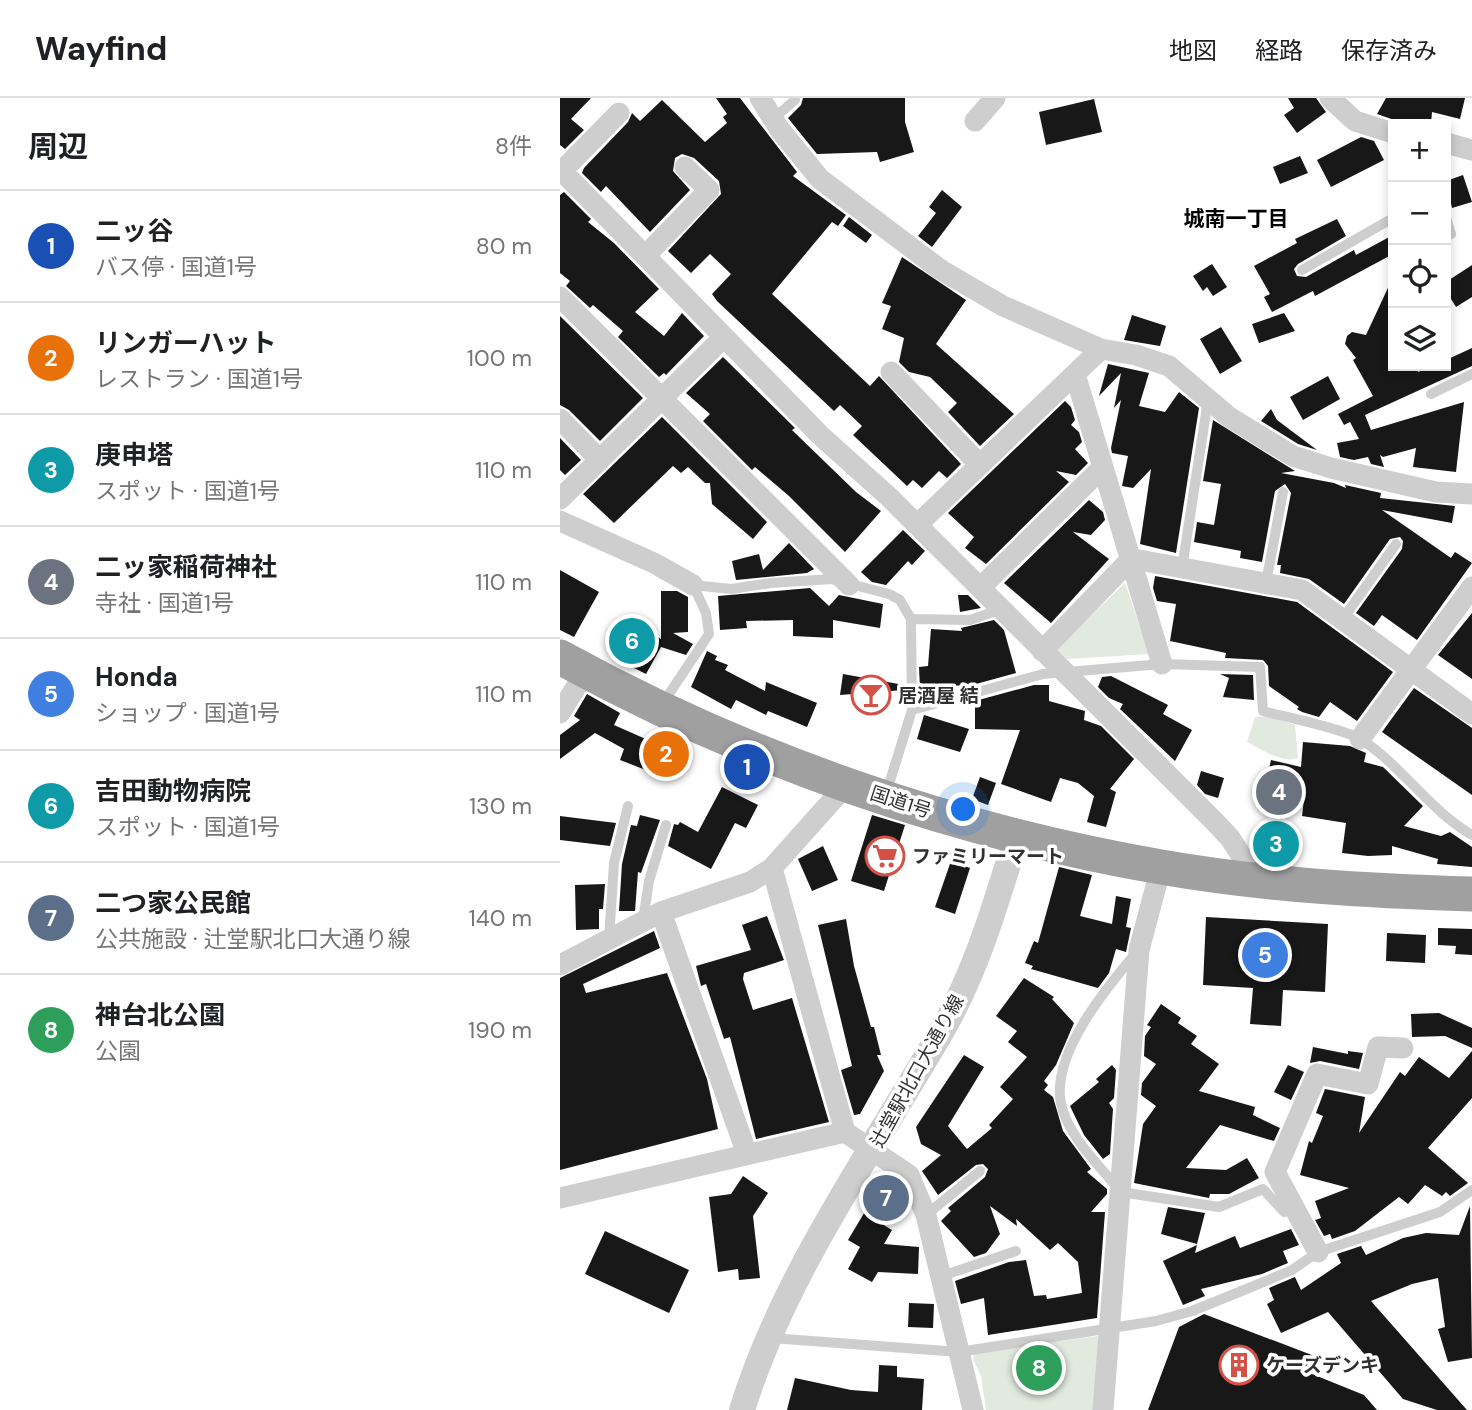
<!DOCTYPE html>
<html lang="ja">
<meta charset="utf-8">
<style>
:root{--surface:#fff;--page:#f6f6f6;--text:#202124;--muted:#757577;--line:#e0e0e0;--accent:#d45147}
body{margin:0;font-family:"DM Sans","Noto Sans JP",sans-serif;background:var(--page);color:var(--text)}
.controls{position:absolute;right:21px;top:21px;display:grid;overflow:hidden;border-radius:0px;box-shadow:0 4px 10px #0003}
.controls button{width:63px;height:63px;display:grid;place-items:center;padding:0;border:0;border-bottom:2px solid var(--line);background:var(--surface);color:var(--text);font:35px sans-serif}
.you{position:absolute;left:404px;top:712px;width:24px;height:24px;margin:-18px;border:5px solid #fff;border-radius:50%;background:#1a73e8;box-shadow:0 0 0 10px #1a73e833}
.badge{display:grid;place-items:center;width:46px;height:46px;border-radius:50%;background:var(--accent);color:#fff;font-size:23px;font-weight:700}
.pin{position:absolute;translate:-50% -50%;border:4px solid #fff;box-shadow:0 2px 7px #0006}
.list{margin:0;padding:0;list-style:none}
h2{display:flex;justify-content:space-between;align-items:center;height:91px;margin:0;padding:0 28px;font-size:30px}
h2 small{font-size:23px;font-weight:400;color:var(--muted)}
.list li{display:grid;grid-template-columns:46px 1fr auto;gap:21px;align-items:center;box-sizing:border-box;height:112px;padding:0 28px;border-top:2px solid var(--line)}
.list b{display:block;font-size:26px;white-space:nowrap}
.list p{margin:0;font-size:23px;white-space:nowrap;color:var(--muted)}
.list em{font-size:23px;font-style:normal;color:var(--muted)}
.icon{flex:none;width:38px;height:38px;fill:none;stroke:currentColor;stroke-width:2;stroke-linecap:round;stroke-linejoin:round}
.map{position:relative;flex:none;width:912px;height:1312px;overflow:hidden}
header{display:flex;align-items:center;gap:42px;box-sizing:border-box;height:98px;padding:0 35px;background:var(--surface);border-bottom:2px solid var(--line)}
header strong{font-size:33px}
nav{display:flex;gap:38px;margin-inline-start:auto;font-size:24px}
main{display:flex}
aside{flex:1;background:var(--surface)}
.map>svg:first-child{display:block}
.green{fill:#e2e9de}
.building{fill:#181818}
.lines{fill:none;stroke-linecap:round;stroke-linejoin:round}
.service{stroke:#cecece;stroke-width:10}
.minor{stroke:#cecece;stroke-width:21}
.tertiary{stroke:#cecece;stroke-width:26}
.trunk{stroke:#a0a0a0;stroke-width:35}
.labels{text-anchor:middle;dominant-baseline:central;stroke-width:7;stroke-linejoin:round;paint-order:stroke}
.poi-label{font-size:19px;font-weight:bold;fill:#313131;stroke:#fff;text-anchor:start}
.street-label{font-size:19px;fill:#313131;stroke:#fff}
.neighbourhood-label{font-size:21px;font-weight:bold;fill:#000;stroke:#fff}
</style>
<header>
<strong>Wayfind</strong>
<nav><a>地図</a><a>経路</a><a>保存済み</a></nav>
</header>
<main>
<aside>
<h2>周辺<small>8件</small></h2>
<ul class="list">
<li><span class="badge" style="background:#1a4fb4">1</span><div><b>二ッ谷</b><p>バス停 · 国道1号</p></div><em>80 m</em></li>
<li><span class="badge" style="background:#e8710a">2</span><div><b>リンガーハット</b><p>レストラン · 国道1号</p></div><em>100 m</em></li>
<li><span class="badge" style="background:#0f9aa8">3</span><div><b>庚申塔</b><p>スポット · 国道1号</p></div><em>110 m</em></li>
<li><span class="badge" style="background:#6b7280">4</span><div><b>二ッ家稲荷神社</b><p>寺社 · 国道1号</p></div><em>110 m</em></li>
<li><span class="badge" style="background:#3f7fe0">5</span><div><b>Honda</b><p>ショップ · 国道1号</p></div><em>110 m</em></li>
<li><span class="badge" style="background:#0f9aa8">6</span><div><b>吉田動物病院</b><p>スポット · 国道1号</p></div><em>130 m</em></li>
<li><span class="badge" style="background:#5c6f8a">7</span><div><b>二つ家公民館</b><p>公共施設 · 辻堂駅北口大通り線</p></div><em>140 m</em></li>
<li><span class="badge" style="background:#2e9e5b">8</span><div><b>神台北公園</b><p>公園</p></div><em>190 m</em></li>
</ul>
</aside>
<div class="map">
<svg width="912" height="1312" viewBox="0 0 912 1312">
<rect width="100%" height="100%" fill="#fff"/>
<!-- green -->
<path class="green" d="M565,485L589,556L507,561L496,551Z
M708,618L735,627L738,660C722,666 701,651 687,644L695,619Z
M537,1238L544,1244L538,1312H426L421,1278L413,1261L414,1256Z"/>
<!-- building -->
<path class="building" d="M0,0H31L11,21L24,32L5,51L0,47Z
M156,0H180L237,74L233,78L286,117L278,128L272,124L212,196L310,288L319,278L401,366L387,380L379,373L362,390L353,382L347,388L293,337L302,328L280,307L274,313L157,203L152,196L171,176L150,156L131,175L108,153L161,96L159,83L134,60L122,56L115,60L113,73L130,92L90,134L46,88L41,94L22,75L24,70L68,24L72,15L80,23L102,2L145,44L167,25L163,19L167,16Z
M243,0H345V24L354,54L320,64L317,54L257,56L228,20L241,7Z
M728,0H756L766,14L737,35L724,17L734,10Z
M826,0H905L900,21L872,14L871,26L840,24L817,16Z
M534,1L542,34L486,47L479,14Z
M801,39L814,43L824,62L771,89L757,62Z
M740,58L748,75L720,86L713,69Z
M903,77L912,104L892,110L886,83Z
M382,92L402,109L372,149L358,138L376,115L369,109Z
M4,94L31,121L28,124L54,145L99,191L75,214L104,238L122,215L144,238L106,277L104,275L99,279L58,239L63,233L33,207L30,210L6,188L10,183L0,175V97Z
M289,119L312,137L306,145L283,128Z
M777,121L786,138L738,166L734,171L737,178L746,179L794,152L796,157L833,137V156L755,198L753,193L712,214L704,199L710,196L694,168L737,145L735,141Z
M342,159L406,202L376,246L454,316L420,348L388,314L397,305L370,279L349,274L339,264L344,240L322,231L331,208L322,205Z
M652,166L667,189L653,198L647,189L643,193L633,178Z
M912,167V199L896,209L886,193V184Z
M833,179V268H856L858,274L872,268H886V262L912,250V268L805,317L811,332L904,304L896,374L853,369L856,350L823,359L820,357L824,369L811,366L808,359L794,362L780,359L777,345L799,341L790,324L784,327L778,316L813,298L793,262L796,260L785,246L787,238L792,234L806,237Z
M724,215L735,233L699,245L692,226Z
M572,217L606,228L600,248L564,242Z
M0,218L83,300L40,343L9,312L0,307Z
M661,229L682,263L660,276L640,241Z
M163,259L235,330L232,332L296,394L321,413L285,454L229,398L195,369L192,372L143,323L150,316L126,295Z
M548,266L589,275L579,308L605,314L619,294L639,310L616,455L580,446L591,371L573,390L562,388L568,358L552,355L551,350L561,302L554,310L561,275L539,298Z
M768,278L780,301L743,322L730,299Z
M505,303L511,309L515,322L511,327L519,334L522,344L515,351L528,365L516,377L496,373L509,384L426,466L405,450L414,439L388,415Z
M711,311L717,322L757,352L738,346L701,323Z
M102,319L207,424L193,441L152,406L150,385H145L128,369L121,375L113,368L54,425L23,396Z
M653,322L735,373L721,375L774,385L786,390L785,387L821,395L820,400L895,408L892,425L822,412L891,460L895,454L912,465L857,542L822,517L814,528L796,515L842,451L843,443L840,439L830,441L784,506L749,481L720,475L721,467H717L731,395L725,386L715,393L702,464L680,460L681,453L634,444L637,424L654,427L661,386L643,383Z
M0,340L21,362L5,377L0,372Z
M529,402L543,414L545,422L531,437L513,434L549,461L491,525L444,485Z
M343,432L365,453L352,467L348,463L326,487L312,484L301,474Z
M229,445L254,471L247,475L176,482L172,463L199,456L203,472Z
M0,472L39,494L14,539L0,532Z
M595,478L737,504L833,574L797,623L770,604L759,619L742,614L737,611L739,609L709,588L708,568L703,562L665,560L666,555L610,543L616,506L597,503L593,490Z
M250,490L269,508L279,497L323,506L320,530L273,522V540L233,538V522L186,523L187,530L160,532L158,498Z
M101,493H117L128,499V534L113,535L133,546L126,557L101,549L86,576L70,568L74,561L57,553L72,525L101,541Z
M398,497H408L421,510L400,514Z
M912,515V581L878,557Z
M434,522L444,532L456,575L416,586L360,591L359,569L368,568L371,531L402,533L401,530Z
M147,553L157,558L155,562L168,567L165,572L205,593L206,584L257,605L247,629L208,613L206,617L176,602L171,611L131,589Z
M283,576L344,587V592L280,597Z
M660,576L693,577L694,602L663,599L669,580Z
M551,578L608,607L603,616L632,632L615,663L560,611L563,606L549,600L538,589L542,579Z
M474,587H489V603L525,613L524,622L541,628L574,661L550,691L556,694L546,729L527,724L534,698L518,685L500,680L491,704L441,686L460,632L415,631V603Z
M854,590L912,630V697L822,634Z
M27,596L60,615L54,627L97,646L103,633L124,643L109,681L60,662L64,651L35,635L0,661V637L20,622L14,618Z
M364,617L409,631L400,654L357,641Z
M743,644L790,648L806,655L804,664L823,669L863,708L844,728L881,738L890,734L912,749V769L877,766L878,761L832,748V757L808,758L782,755L786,725L742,718L745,693L706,684L711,662L741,669Z
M641,673L664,680L658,700L645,696L637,687Z
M420,679L436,685L428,707L412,701Z
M162,689L198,707L186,730L175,725L151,771L108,748L114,726L118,727L120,724L138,734Z
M80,717L100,722L81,775L78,774L75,813H59L62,766L71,727L77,728Z
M312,717L345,727L324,793L291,783Z
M0,718L56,725L50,748L0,742Z
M263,748L278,782L252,793L238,761Z
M391,763L410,770L395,816L375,809Z
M499,769L532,777L520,818L552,826L556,798L571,801L566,829L571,830L566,854L556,851L549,875L538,890L471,871L473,868L465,865L474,843L478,845Z
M45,786L43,811H39V831L16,832L15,787Z
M207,818L224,862L184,875L183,881L193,912L232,900L269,1024L196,1041L170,939L164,941L146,886L141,888L136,868L191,852L182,827Z
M646,819L768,826L765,894L723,892L721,928L690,926L693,890L643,887Z
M286,821L294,868L311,929H314L321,957H317L324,973L300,1016L294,1017L281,972L292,968L258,827Z
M878,830L912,831V857L895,856L896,848L878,847Z
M94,833L100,850L23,886L26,895L107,875L147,981L158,1031L0,1072V880Z
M827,835L866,837L865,865L826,863Z
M464,880L494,899L492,901L514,925L496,967L484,983L488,987L484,992L493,999L503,1033L531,1071L527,1074L547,1091V1096L531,1114H545L537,1220L428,1237L424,1200L401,1206L395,1183L449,1164L466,1162L474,1198L486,1197L487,1201L522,1195L518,1164L498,1145L490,1152L456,1121L457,1128L430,1108L440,1136L426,1155L414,1159L381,1123L391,1113L388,1110L425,1079L428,1071L423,1066L416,1067L378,1097L362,1073L381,1057L361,1046L356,1029L404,957L424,969L388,1028L407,1051L432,1030L429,1027L453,1001L440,989L467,959L448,944L457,933L436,918Z
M601,906L621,920L618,925L637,938L631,946L659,966L639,993L695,1009L693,1017L720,1030L714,1043L660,1027L626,1070L666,1072L687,1060L699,1080L669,1096H650L649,1100L574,1085L583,1026L596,1008L581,997L582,985L596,966L584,958L585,938L591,929L587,927Z
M879,915L912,930V950L885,938L852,939L851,916Z
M753,949L788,956V953L803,955L799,971L760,963L750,965Z
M912,953V1000L868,1050L908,1085L890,1098L886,1094L882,1098L865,1087L848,1106L839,1099L795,1133L772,1141L770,1136L764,1138L755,1122L761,1120L755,1103L789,1090L740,1077L749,1043L752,1045L763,1018L756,1015L765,991L805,999L799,1035L840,974L845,978L859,959L889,980Z
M552,967L556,972L554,1000L549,1005L553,1011L550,1056L543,1061L524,1037L510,1008L539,984L536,981Z
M728,967L744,974L731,1002L714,994Z
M183,1078L208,1095L193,1118L200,1180L179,1182L178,1171L158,1174L149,1099L171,1096Z
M325,1080L340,1089L342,1095L322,1126L332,1132L324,1146L359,1149L358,1176L318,1174L312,1184L288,1171L300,1149L288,1142Z
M910,1108L912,1260L888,1264L878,1231L885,1229L878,1180L852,1186L811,1203L907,1312H877L843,1301L768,1214L721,1235L707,1206L714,1202L709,1190L735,1179L741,1192L781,1165L777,1156L801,1148L806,1157L843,1140L866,1135L899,1137Z
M608,1109L645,1115L637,1146L601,1136Z
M731,1131L739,1147L723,1153L728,1165L702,1176L641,1191L645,1198L623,1207L603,1163L637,1147L635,1155L675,1138L680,1150Z
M45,1133L129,1172L109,1215L25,1176Z
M349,1205L374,1206L373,1230L348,1229Z
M644,1216L757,1259L752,1276L804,1297L817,1312H588L619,1229Z
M319,1267L337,1268V1279L364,1281L362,1312H227L235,1280L291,1292L318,1294Z"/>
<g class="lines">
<!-- service -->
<path class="service" d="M213,21L235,2
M886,120L891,136L886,138
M742,172L833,120
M871,296L912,276
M622,470L648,302
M706,485L723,394
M782,522L836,446
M103,605L149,536L146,515L133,487L171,491L211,485L271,481L329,496L340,502L351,521L410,522L442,511
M352,612L483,576L602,566L700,569L703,613C725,619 785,631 802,642C843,669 869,712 912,737
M326,696L352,612L351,521
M83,822L89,783L106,727
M49,840L54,765L68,708
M576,855C546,890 491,957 501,1005C507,1038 541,1069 561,1094L659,1109L703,1091L724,1114L733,1108
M366,1117L420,1073
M379,1179L456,1153
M211,1240L399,1254L596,1223L632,1213L689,1190L732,1172L758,1154L880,1114L912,1092"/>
<!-- minor -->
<path class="minor" d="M200,0L220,32L260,81L381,172L443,208L541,251L576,257L609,268L669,319L733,358L771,370L876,394L912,396
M770,0L795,23L833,35
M415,23L435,0
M886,45L912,52
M0,71L261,338L329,399L654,723L670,740L697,782
M2,73L59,15
M85,158L149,92L125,69
M0,199L289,487
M331,274L420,367
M515,276L602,566
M0,321L40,362
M0,401L164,239
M0,423L94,465L133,487
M357,427L541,251
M420,490L543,369
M482,553L571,461L579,462L742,492L912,616
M0,615L26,573
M800,641L912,489
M212,770L285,1034L349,1077L366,1117L413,1312
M101,814L187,1056
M0,867L101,814L190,784L212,770L287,686
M0,1100L285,1034
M758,1154L715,1074L757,976L808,986L818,949L843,950
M543,1312L579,852L601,769"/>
<!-- tertiary -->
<path class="tertiary" d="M182,1312C223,1179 310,1056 380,936C416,875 436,805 457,737"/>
<!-- trunk -->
<path class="trunk" d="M0,559C185,661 393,733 601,769C704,787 808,793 912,796"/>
</g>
<!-- icons -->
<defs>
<symbol id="bar-ring" viewBox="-11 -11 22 22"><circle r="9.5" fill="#fff" stroke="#d45147" stroke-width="1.5"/><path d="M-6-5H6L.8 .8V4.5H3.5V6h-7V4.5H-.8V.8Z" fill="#d45147"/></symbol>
<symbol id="supermarket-ring" viewBox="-11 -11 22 22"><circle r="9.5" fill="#fff" stroke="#d45147" stroke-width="1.5"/><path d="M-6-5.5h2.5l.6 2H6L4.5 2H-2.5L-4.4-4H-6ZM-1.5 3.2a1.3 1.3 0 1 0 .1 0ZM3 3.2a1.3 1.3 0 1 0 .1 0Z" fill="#d45147"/></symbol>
<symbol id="building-ring" viewBox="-11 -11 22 22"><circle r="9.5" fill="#fff" stroke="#d45147" stroke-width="1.5"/><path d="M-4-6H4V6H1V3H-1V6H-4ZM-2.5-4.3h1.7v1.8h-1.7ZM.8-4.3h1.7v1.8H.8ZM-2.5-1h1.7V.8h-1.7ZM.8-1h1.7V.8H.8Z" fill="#d45147"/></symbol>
</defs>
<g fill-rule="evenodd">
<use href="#bar-ring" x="289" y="575" width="44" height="44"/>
<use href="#supermarket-ring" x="303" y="736" width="44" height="44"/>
<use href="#building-ring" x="657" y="1245" width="44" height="44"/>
</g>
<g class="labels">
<!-- poi labels -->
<g class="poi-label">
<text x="338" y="597">居酒屋 結</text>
<text x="352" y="758">ファミリーマート</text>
<text x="706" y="1267">ケーズデンキ</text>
</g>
<!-- street labels -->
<g class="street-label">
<text transform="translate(341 704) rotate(18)">国道1号</text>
<text transform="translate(357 973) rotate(-61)">辻堂駅北口大通り線</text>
</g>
<!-- neighbourhood labels -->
<g class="neighbourhood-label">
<text x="676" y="121">城南一丁目</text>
</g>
</g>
</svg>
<div class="controls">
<button>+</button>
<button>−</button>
<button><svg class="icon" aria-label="locate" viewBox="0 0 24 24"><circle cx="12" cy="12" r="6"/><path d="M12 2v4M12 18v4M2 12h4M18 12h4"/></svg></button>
<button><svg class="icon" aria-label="layers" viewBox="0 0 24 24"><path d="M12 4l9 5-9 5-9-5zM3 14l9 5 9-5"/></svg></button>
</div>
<div class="you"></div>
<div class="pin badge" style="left:187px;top:669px;background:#1a4fb4">1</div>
<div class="pin badge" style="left:106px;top:656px;background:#e8710a">2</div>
<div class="pin badge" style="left:716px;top:746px;background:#0f9aa8">3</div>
<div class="pin badge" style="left:719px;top:694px;background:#6b7280">4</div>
<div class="pin badge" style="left:705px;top:857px;background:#3f7fe0">5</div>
<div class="pin badge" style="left:72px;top:543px;background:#0f9aa8">6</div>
<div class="pin badge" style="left:326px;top:1100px;background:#5c6f8a">7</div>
<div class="pin badge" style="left:479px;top:1270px;background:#2e9e5b">8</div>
</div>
</main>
